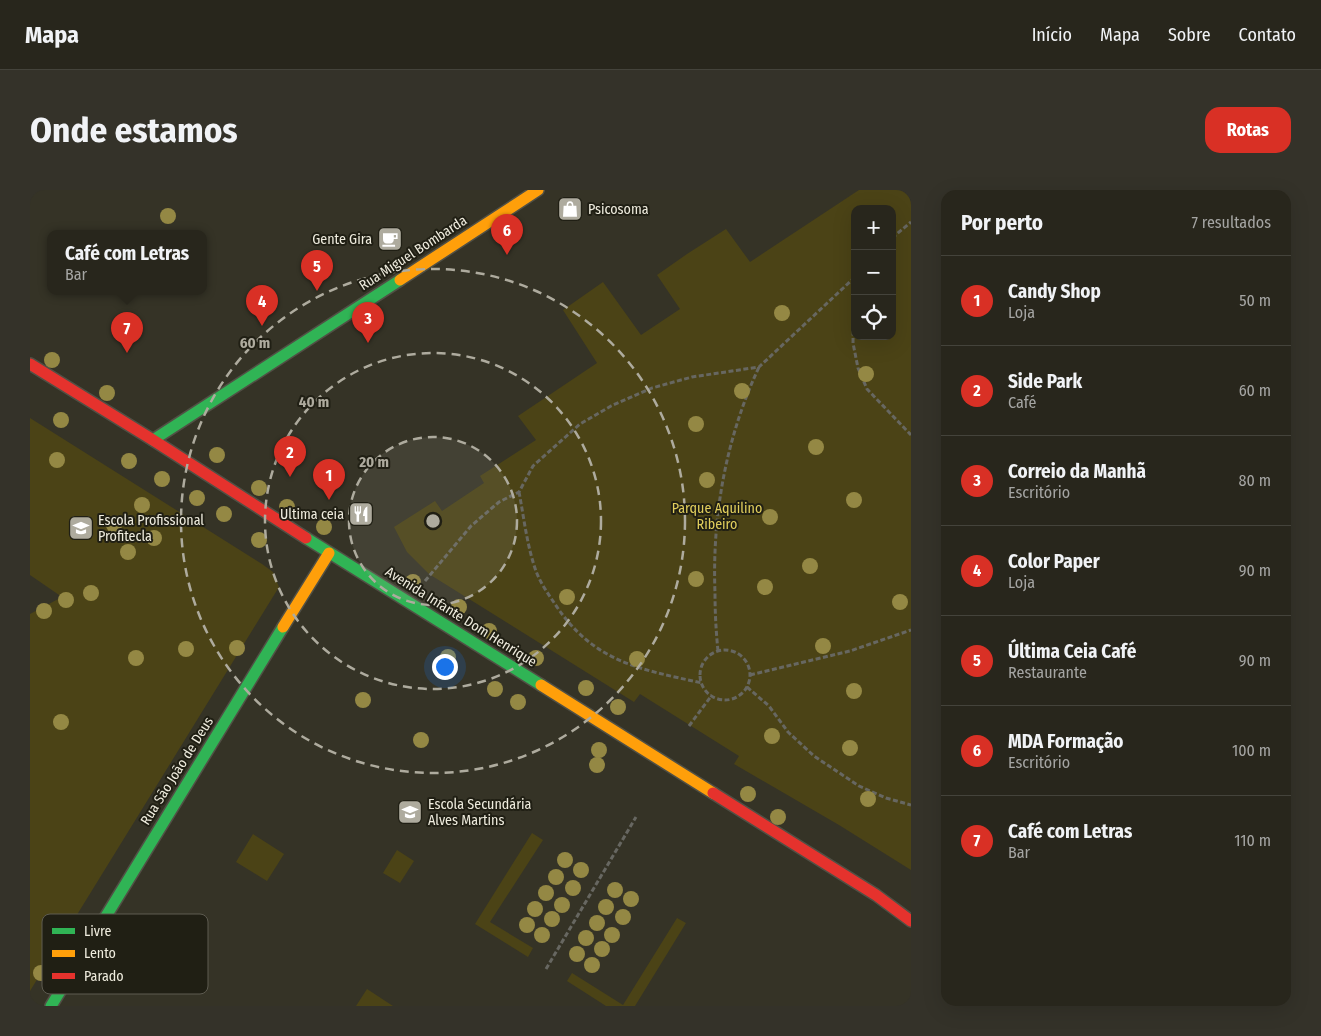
<!DOCTYPE html>
<html lang="pt">
<meta charset="utf-8">
<style>
:root{--surface:#28261c;--page:#343229;--text:#f1f3f6;--muted:#a5a5a3;--line:#44433b;--accent:#d93025}
body{margin:0;font-family:"Fira Sans Condensed",sans-serif;background:var(--page);color:var(--text)}
.controls{position:absolute;right:15px;top:15px;display:grid;overflow:hidden;border-radius:10px;box-shadow:0 5px 20px #0002}
.controls button{width:45px;height:45px;display:grid;place-items:center;padding:0;border:0;border-bottom:1px solid var(--line);background:var(--surface);color:var(--text);font:25px sans-serif}
.you{position:absolute;left:414px;top:476px;width:18px;height:18px;margin:-12px;border:4px solid #fff;border-radius:50%;background:#1a73e8;box-shadow:0 0 0 8px #1a73e833}
.badge{display:grid;place-items:center;width:32px;height:32px;border-radius:50%;background:var(--accent);color:#fff;font-size:16px;font-weight:700}
.pin{position:absolute;translate:-50% -41px;filter:drop-shadow(0 1px 2px #0008)}
.pin::after{content:'';position:absolute;top:26px;width:18px;height:15px;background:inherit;clip-path:polygon(0 0,100% 0,50% 100%)}
.popup{position:absolute;left:17px;top:40px;width:160px;height:65px;box-sizing:border-box;display:grid;place-content:center;border-radius:10px;background:var(--surface);filter:drop-shadow(0 1px 4px #0005);font-size:16px;white-space:nowrap;color:var(--muted)}
.popup b{font-size:19px;color:var(--text)}
.popup::after{content:'';position:absolute;left:50%;top:100%;margin-left:-10px;border:10px solid transparent;border-top-color:var(--surface)}
.list{margin:0;padding:0;list-style:none}
h2{display:flex;justify-content:space-between;align-items:center;height:65px;margin:0;padding:0 20px;font-size:21px}
h2 small{font-size:16px;font-weight:400;color:var(--muted)}
.list li{display:grid;grid-template-columns:32px 1fr auto;gap:15px;align-items:center;box-sizing:border-box;height:90px;padding:0 20px;border-top:1px solid var(--line)}
.list b{display:block;font-size:19px;white-space:nowrap}
.list p{margin:0;font-size:16px;white-space:nowrap;color:var(--muted)}
.list em{font-size:16px;font-style:normal;color:var(--muted)}
.icon{flex:none;width:28px;height:28px;fill:none;stroke:currentColor;stroke-width:2;stroke-linecap:round;stroke-linejoin:round}
.map{position:relative;flex:none;width:881px;height:816px;overflow:hidden;border-radius:15px}
header{display:flex;align-items:center;gap:30px;box-sizing:border-box;height:70px;padding:0 25px;background:var(--surface);border-bottom:1px solid var(--line)}
header strong{font-size:24px}
nav{display:flex;gap:28px;margin-inline-start:auto;font-size:18px}
.intro{display:flex;align-items:center;justify-content:space-between;box-sizing:border-box;height:120px;padding:0 30px}
h1{margin:0;font-size:35px}
.button{padding:12px 22px;border-radius:15px;background:var(--accent);color:#fff;font-size:18px;font-weight:700}
main{display:flex;gap:30px;padding:0 30px}
aside{flex:1;background:var(--surface);border-radius:15px;box-shadow:0 5px 20px #0002}
.map>svg:first-child{display:block}
.green{fill:#4b4316;fill-rule:evenodd}
.lines{fill:none;stroke-linecap:round;stroke-linejoin:round}
.fast-casing{stroke:#515045;stroke-width:14}
.slow-casing{stroke:#515045;stroke-width:14}
.jam-casing{stroke:#515045;stroke-width:14}
.path{stroke:#676761;stroke-width:3;stroke-dasharray:5 2.5;stroke-linecap:butt}
.fast{stroke:#30b455;stroke-width:11}
.slow{stroke:#ff9f0a;stroke-width:11}
.jam{stroke:#e5322d;stroke-width:11}
.tree{fill:#948844}
.ring{fill:none;stroke:#aeab9e;stroke-width:2.5;stroke-dasharray:9 6}
.labels{text-anchor:middle;dominant-baseline:central;stroke-width:4;stroke-linejoin:round;paint-order:stroke}
.poi-label{font-size:14px;fill:#efecde;stroke:#201f14;text-anchor:start}
.street-label{font-size:14px;fill:#efecde;stroke:#201f14}
.park-label{font-size:14px;fill:#e1ce5c;stroke:#201f14}
.key{fill:#201f14;stroke:#5e5c51;stroke-width:1}
.key-label{font-size:14px;fill:#efecde}
.centre{fill:#aeab9e;stroke:#201f14;stroke-width:2.5}
.ring-label{font-size:15px;text-anchor:middle;font-weight:bold;fill:#aeab9e;stroke:#201f14;stroke-width:4;stroke-linejoin:round;paint-order:stroke}
</style>
<header>
<strong>Mapa</strong>
<nav><a>Início</a><a>Mapa</a><a>Sobre</a><a>Contato</a></nav>
</header>
<div class="intro"><h1>Onde estamos</h1><a class="button">Rotas</a></div>
<main>
<div class="map">
<svg width="881" height="816" viewBox="0 0 881 816">
<rect width="100%" height="100%" fill="#353326"/>
<!-- green -->
<path class="green" d="M829,0H881V680L809,635L704,574L709,566L610,504L604,512L399,384L377,362L364,337L405,311L412,321L454,293L450,286L506,250L488,226L567,173L533,120L573,92L611,145L650,119L627,85L657,64L696,39L720,72ZM825,19H862V146H825Z
M0,228L232,374L243,382L249,397L0,801V424L32,407L0,385Z
M502,643L513,650L460,732L503,758L498,767L445,734Z
M223,644L254,664L237,691L206,672Z
M367,660L384,671L370,693L353,683Z
M647,728L656,733L605,816H576L537,791L542,783L593,815Z
M337,799L363,816H326Z"/>
<g class="lines">
<defs>
<path id="fast" d="M123,250L370,90
M276,348L511,495
M21,816L253,437"/>
<path id="slow" d="M370,90L508,0
M253,437L299,363
M511,495L683,603"/>
<path id="jam" d="M0,174L123,250L276,348
M683,603L846,705L881,731"/>
</defs>
<!-- fast casing -->
<use href="#fast" class="fast-casing"/>
<!-- slow casing -->
<use href="#slow" class="slow-casing"/>
<!-- jam casing -->
<use href="#jam" class="jam-casing"/>
<!-- path -->
<path class="path" d="M862,48L881,32
M824,88L823,153L828,178L837,199L881,245
M489,302C494,328 497,356 506,381C510,392 518,404 525,414C563,472 609,479 672,493
M395,391L441,336L469,312L489,302L503,276L550,234L581,216L622,198L662,187L729,177L825,87
M670 485a25 25 0 1 1 50 0a25 25 0 1 1-50 0Z
M688,461C686,441 685,423 685,403C682,325 696,248 729,177
M720,485L820,461L881,440
M717,497L739,516L758,542L784,566L829,596L856,608L881,615
M659,536L682,505
M516,779L606,627"/>
<!-- fast -->
<use href="#fast" class="fast"/>
<!-- slow -->
<use href="#slow" class="slow"/>
<!-- jam -->
<use href="#jam" class="jam"/>
</g>
<!-- trees -->
<g class="tree">
<circle cx="138" cy="26" r="8"/>
<circle cx="752" cy="123" r="8"/>
<circle cx="22" cy="170" r="8"/>
<circle cx="836" cy="184" r="8"/>
<circle cx="712" cy="201" r="8"/>
<circle cx="77" cy="203" r="8"/>
<circle cx="31" cy="230" r="8"/>
<circle cx="666" cy="234" r="8"/>
<circle cx="786" cy="257" r="8"/>
<circle cx="187" cy="265" r="8"/>
<circle cx="27" cy="270" r="8"/>
<circle cx="99" cy="271" r="8"/>
<circle cx="132" cy="289" r="8"/>
<circle cx="677" cy="290" r="8"/>
<circle cx="229" cy="298" r="8"/>
<circle cx="167" cy="308" r="8"/>
<circle cx="824" cy="310" r="8"/>
<circle cx="112" cy="315" r="8"/>
<circle cx="257" cy="317" r="8"/>
<circle cx="194" cy="324" r="8"/>
<circle cx="740" cy="327" r="8"/>
<circle cx="84" cy="335" r="8"/>
<circle cx="294" cy="337" r="8"/>
<circle cx="124" cy="348" r="8"/>
<circle cx="229" cy="350" r="8"/>
<circle cx="98" cy="362" r="8"/>
<circle cx="780" cy="376" r="8"/>
<circle cx="666" cy="389" r="8"/>
<circle cx="383" cy="392" r="8"/>
<circle cx="735" cy="397" r="8"/>
<circle cx="61" cy="403" r="8"/>
<circle cx="537" cy="407" r="8"/>
<circle cx="36" cy="410" r="8"/>
<circle cx="870" cy="412" r="8"/>
<circle cx="429" cy="417" r="8"/>
<circle cx="14" cy="421" r="8"/>
<circle cx="459" cy="441" r="8"/>
<circle cx="793" cy="456" r="8"/>
<circle cx="207" cy="458" r="8"/>
<circle cx="156" cy="459" r="8"/>
<circle cx="418" cy="467" r="8"/>
<circle cx="106" cy="468" r="8"/>
<circle cx="506" cy="468" r="8"/>
<circle cx="607" cy="469" r="8"/>
<circle cx="556" cy="498" r="8"/>
<circle cx="465" cy="499" r="8"/>
<circle cx="824" cy="501" r="8"/>
<circle cx="333" cy="510" r="8"/>
<circle cx="488" cy="512" r="8"/>
<circle cx="588" cy="517" r="8"/>
<circle cx="31" cy="532" r="8"/>
<circle cx="742" cy="546" r="8"/>
<circle cx="391" cy="550" r="8"/>
<circle cx="820" cy="558" r="8"/>
<circle cx="569" cy="560" r="8"/>
<circle cx="567" cy="575" r="8"/>
<circle cx="718" cy="604" r="8"/>
<circle cx="838" cy="609" r="8"/>
<circle cx="748" cy="627" r="8"/>
<circle cx="535" cy="670" r="8"/>
<circle cx="551" cy="680" r="8"/>
<circle cx="526" cy="687" r="8"/>
<circle cx="543" cy="698" r="8"/>
<circle cx="585" cy="700" r="8"/>
<circle cx="516" cy="703" r="8"/>
<circle cx="601" cy="709" r="8"/>
<circle cx="532" cy="715" r="8"/>
<circle cx="576" cy="717" r="8"/>
<circle cx="505" cy="719" r="8"/>
<circle cx="593" cy="727" r="8"/>
<circle cx="522" cy="729" r="8"/>
<circle cx="567" cy="733" r="8"/>
<circle cx="497" cy="735" r="8"/>
<circle cx="512" cy="745" r="8"/>
<circle cx="582" cy="745" r="8"/>
<circle cx="556" cy="748" r="8"/>
<circle cx="572" cy="759" r="8"/>
<circle cx="547" cy="764" r="8"/>
<circle cx="562" cy="775" r="8"/>
<circle cx="11" cy="783" r="8"/>
</g>
<!-- distance rings -->
<circle cx="403" cy="331" r="84" fill="#aeab9e" fill-opacity=".12"/>
<g class="ring">
<circle cx="403" cy="331" r="84"/>
<circle cx="403" cy="331" r="168"/>
<circle cx="403" cy="331" r="252"/>
</g>
<!-- icons -->
<defs>
<symbol id="shop-square" viewBox="-11 -11 22 22"><rect x="-9" y="-9" width="18" height="18" rx="4" fill="#aeab9e" stroke="#201f14"/><path d="M-5-2.5h2.3a2.7 3.5 0 0 1 5.4 0H5L5.5 6h-11ZM-1.5-2.5h3a1.5 2.3 0 0 0-3 0Z" fill="#fff"/></symbol>
<symbol id="cafe-square" viewBox="-11 -11 22 22"><rect x="-9" y="-9" width="18" height="18" rx="4" fill="#aeab9e" stroke="#201f14"/><path d="M-5.5-4.5H6V0H3Q3 3.5 0 3.5H-2.5Q-5.5 3.5-5.5 0ZM3-3.2v2h1.7v-2ZM-6 4.5H4V6H-6Z" fill="#fff"/></symbol>
<symbol id="restaurant-square" viewBox="-11 -11 22 22"><rect x="-9" y="-9" width="18" height="18" rx="4" fill="#aeab9e" stroke="#201f14"/><path d="M-5-6h1v4h1v-4h1v4h1v-4h1v5L-1.5 .5V6h-2V.5L-5-1ZM5-6V6H3V1.5H1.5Q1.5-4 5-6Z" fill="#fff"/></symbol>
<symbol id="school-square" viewBox="-11 -11 22 22"><rect x="-9" y="-9" width="18" height="18" rx="4" fill="#aeab9e" stroke="#201f14"/><path d="M0-5L7-2L0 1L-7-2ZM-4 1L0 2.5L4 1V4Q0 6-4 4Z" fill="#fff"/></symbol>
</defs>
<g fill-rule="evenodd">
<use href="#shop-square" x="526" y="5" width="28" height="28"/>
<use href="#cafe-square" x="346" y="35" width="28" height="28"/>
<use href="#restaurant-square" x="317" y="310" width="28" height="28"/>
<use href="#school-square" x="37" y="324" width="28" height="28"/>
<use href="#school-square" x="366" y="608" width="28" height="28"/>
</g>
<g class="labels">
<!-- poi labels -->
<g class="poi-label">
<text x="558" y="19">Psicosoma</text>
<text x="342" y="49" text-anchor="end">Gente Gira</text>
<text x="314" y="324" text-anchor="end">Ultima ceia</text>
<text x="68" y="330">Escola Profissional<tspan x="68" dy="16">Profitecla</tspan></text>
<text x="398" y="614">Escola Secundária<tspan x="398" dy="16">Alves Martins</tspan></text>
</g>
<!-- street labels -->
<g class="street-label">
<text transform="translate(383 63) rotate(-33)">Rua Miguel Bombarda</text>
<text transform="translate(431 427) rotate(32)">Avenida Infante Dom Henrique</text>
<text transform="translate(147 581) rotate(-58)">Rua São João de Deus</text>
</g>
<!-- park labels -->
<g class="park-label">
<text x="687" y="318">Parque Aquilino<tspan x="687" dy="16">Ribeiro</tspan></text>
</g>
</g>
<!-- legend -->
<rect x="12" y="724" width="166" height="80" rx="8" class="key"/>
<rect x="22" y="738" width="23" height="6" fill="#30b455"/>
<rect x="22" y="760" width="23" height="7" fill="#ff9f0a"/>
<rect x="22" y="783" width="23" height="6" fill="#e5322d"/>
<g class="key-label">
<text x="54" y="746">Livre</text>
<text x="54" y="768">Lento</text>
<text x="54" y="791">Parado</text>
</g>
<circle cx="403" cy="331" r="8" class="centre"/>
<g class="ring-label">
<text x="225" y="158">60 m</text>
<text x="284" y="217">40 m</text>
<text x="344" y="277">20 m</text>
</g>
</svg>
<div class="controls">
<button>+</button>
<button>−</button>
<button><svg class="icon" aria-label="locate" viewBox="0 0 24 24"><circle cx="12" cy="12" r="6"/><path d="M12 2v4M12 18v4M2 12h4M18 12h4"/></svg></button>
</div>
<div class="you"></div>
<div class="pin badge" style="left:299px;top:310px">1</div>
<div class="pin badge" style="left:260px;top:287px">2</div>
<div class="pin badge" style="left:338px;top:153px">3</div>
<div class="pin badge" style="left:232px;top:136px">4</div>
<div class="pin badge" style="left:287px;top:101px">5</div>
<div class="pin badge" style="left:477px;top:65px">6</div>
<div class="pin badge" style="left:97px;top:163px">7</div>
<div class="popup"><b>Café com Letras</b>Bar</div>
</div>
<aside>
<h2>Por perto<small>7 resultados</small></h2>
<ul class="list">
<li><span class="badge">1</span><div><b>Candy Shop</b><p>Loja</p></div><em>50 m</em></li>
<li><span class="badge">2</span><div><b>Side Park</b><p>Café</p></div><em>60 m</em></li>
<li><span class="badge">3</span><div><b>Correio da Manhã</b><p>Escritório</p></div><em>80 m</em></li>
<li><span class="badge">4</span><div><b>Color Paper</b><p>Loja</p></div><em>90 m</em></li>
<li><span class="badge">5</span><div><b>Última Ceia Café</b><p>Restaurante</p></div><em>90 m</em></li>
<li><span class="badge">6</span><div><b>MDA Formação</b><p>Escritório</p></div><em>100 m</em></li>
<li><span class="badge">7</span><div><b>Café com Letras</b><p>Bar</p></div><em>110 m</em></li>
</ul>
</aside>
</main>
